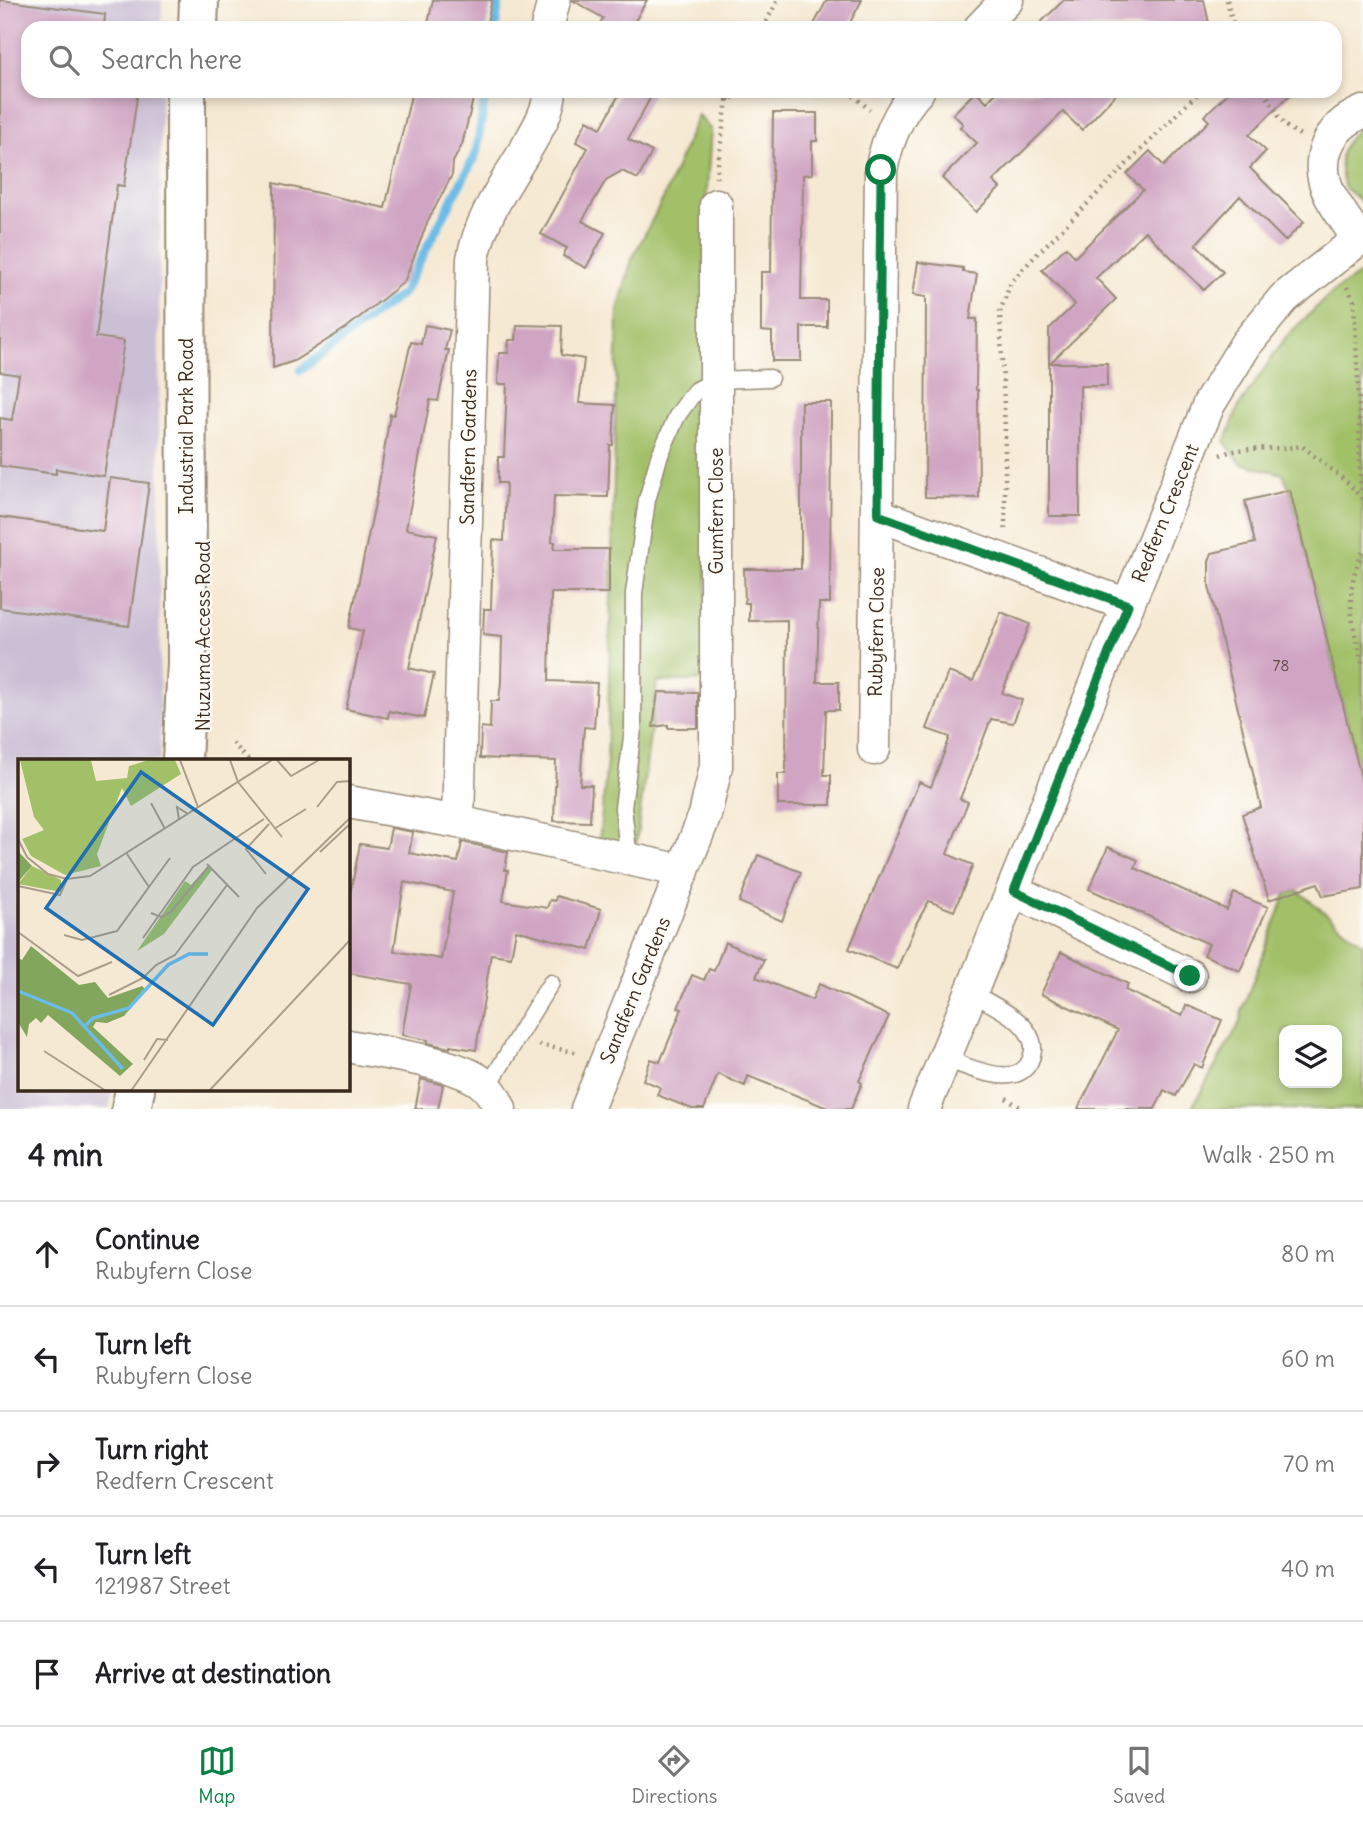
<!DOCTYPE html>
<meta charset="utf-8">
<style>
:root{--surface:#fff;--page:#f6f6f6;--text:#202124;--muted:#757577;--line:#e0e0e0;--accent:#0b8043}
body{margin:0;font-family:Delius,sans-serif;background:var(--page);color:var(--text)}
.controls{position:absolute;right:21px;bottom:21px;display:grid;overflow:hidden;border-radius:14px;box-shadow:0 4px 10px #0003}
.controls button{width:63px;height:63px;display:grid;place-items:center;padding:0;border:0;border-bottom:2px solid var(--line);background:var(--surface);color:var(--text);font:35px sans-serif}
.stop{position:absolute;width:21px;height:21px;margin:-16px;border:5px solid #0b8043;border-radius:50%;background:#fff}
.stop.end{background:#0b8043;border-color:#fff;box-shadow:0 2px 7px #0008}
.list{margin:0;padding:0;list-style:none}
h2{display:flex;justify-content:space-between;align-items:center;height:91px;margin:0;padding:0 28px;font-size:30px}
h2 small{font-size:23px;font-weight:400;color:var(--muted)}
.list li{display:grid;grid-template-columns:46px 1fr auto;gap:21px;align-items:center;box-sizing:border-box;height:105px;padding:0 28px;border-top:2px solid var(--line)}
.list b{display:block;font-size:26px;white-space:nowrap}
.list p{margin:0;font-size:23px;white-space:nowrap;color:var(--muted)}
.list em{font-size:23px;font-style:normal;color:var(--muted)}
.icon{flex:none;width:38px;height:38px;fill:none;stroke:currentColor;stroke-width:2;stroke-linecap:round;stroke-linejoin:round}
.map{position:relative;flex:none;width:1363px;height:1109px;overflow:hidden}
.search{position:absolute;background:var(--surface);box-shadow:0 4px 10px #0003;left:21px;right:21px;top:21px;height:77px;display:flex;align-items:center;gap:18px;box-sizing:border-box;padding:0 24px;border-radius:21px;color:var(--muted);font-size:26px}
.sheet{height:616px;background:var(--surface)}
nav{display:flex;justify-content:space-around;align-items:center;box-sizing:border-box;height:98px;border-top:2px solid var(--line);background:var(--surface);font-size:19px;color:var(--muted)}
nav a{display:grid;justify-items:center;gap:4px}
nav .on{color:var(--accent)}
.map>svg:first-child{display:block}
.industrial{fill:#cbbfd5}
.green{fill:#a2c068;stroke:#6e7543;stroke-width:2;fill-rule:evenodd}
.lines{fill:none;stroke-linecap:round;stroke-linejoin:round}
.stream{stroke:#6bbce6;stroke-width:9}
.building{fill:#d0a5c3;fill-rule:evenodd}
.service-casing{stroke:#988a78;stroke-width:19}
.minor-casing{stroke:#988a78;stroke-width:35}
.tertiary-casing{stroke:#988a78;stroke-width:42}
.path{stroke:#988a78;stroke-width:4.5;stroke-dasharray:2 5;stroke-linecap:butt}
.service{stroke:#fff;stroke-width:16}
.minor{stroke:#fff;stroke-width:32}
.tertiary{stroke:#fff;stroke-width:38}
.route{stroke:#0b8043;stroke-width:9}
.labels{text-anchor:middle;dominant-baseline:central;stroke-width:5;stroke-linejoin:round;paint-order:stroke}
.number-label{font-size:16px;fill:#604947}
.street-label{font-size:19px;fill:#3b2a1e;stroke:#fdfcf7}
.inset-river{fill:none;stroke:#6bbce6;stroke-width:3.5}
.inset-road{fill:none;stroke:#ab9d8b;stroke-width:2}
.view{fill:#1f6fb2;fill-opacity:0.15;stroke:#1f6fb2;stroke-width:3.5}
.inset-edge{fill:none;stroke:#3b2a1e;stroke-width:3.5}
</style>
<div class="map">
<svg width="1363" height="1109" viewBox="0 0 1363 1109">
<rect width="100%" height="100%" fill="#fdfcf7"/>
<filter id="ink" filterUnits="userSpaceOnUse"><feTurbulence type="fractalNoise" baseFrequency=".0143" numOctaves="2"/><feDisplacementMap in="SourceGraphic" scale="14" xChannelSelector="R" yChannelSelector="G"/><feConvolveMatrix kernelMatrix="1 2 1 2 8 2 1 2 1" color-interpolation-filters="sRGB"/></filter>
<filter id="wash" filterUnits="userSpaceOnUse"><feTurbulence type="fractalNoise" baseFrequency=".00686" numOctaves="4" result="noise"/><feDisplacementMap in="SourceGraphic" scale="28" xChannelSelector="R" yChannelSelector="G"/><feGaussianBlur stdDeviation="1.57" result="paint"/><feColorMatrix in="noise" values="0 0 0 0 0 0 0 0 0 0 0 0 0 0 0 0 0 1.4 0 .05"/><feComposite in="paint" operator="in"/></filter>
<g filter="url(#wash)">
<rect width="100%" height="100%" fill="#f6e9d3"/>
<!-- industrial -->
<path class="industrial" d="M0,0H162L161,28H28V91H161L159,335L160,761H19V1090H113L109,1109H0Z"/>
<!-- green -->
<path class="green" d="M698,115L711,130L705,218L707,680L657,682L635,851L599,843L607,760L618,310L632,259L664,197Z
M1363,123V203L1344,187C1337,154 1339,147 1363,123Z
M1363,272V786L1290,490L1283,474L1241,463L1225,442L1239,406L1286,337L1330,294Z
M1297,890L1363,944V1109H1191L1241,1021L1242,1010L1286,894ZM1284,1030H1337V1083H1284Z"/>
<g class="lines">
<!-- stream -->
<path class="stream" d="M495,28L499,0
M301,370L403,293L476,154L486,91"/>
</g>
<g id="blocks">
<!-- building -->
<path class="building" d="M0,0L105,14L104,28H28V91H138L124,186L117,185L96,337L124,341L104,476L56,469V474L0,466V418L12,420L19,375L0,372Z
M433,0H492L486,28H427Z
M572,0H647L631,28H597L603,18Z
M827,0H862L847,28H812Z
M1064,0H1204L1210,28H1035Z
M412,91H475L462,145L453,162L452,175L428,221L404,282L346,328L294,361L273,368L274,183L385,208Z
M621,91H654L628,139L652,152L638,179L622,171L606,180L582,221L605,233L586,268L563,256L567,248L541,234L588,148L576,142L587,120L601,128Z
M976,91L987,102L998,91H1119L1082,130L1063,112L993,181L1000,188L976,212L942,178L977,143L960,127L963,124L953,114Z
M1230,91H1294L1249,135L1266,151L1250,168L1304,222L1285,241L1240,196L1196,244L1223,272L1204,290L1145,231L1096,278L1116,299L1050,363H1107V386H1080V516H1049V329L1075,304L1042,270L1066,247L1075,257L1143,190L1127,174L1150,151L1164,166L1209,121L1204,116Z
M773,113H817V141H812V174L803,175L801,300H827V327H801V361H772V332L761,331V272H771Z
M918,262L963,268V272L977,274L970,319H977L976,390H978L979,498L925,497L926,297L913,295Z
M425,325L450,330L445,350H449L438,401L430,400L406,529L437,535L409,668L434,674L424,718L389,711L388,718L346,709L363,631L349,628L378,489L390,414L394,415L411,342L421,344Z
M517,325L562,326L561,355L584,359L579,403L615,405L613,445H610L608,497L554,496L552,542H555L554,549H609V593H551L549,681L597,683L594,728L584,727L580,785H592L590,822L554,821L556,761L480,758L481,727L490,728L491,701H499L501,681L502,637L483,635L484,609H491L493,540L504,541L506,483H498V457H504L507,384H498L499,353H508L509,340H516Z
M801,402H831L830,603H819L817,682H839V710H826L824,775H831V805H778V774H786L787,620L749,621V603H745L744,569H801Z
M110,478L149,483L129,626L0,608V517L103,531Z
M1290,490L1363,786V889L1323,896L1318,883L1269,900L1242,814L1261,807L1209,586V561L1212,553L1255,543L1245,501Z
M1001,612L1030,624L1002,693L1022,700L1013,723L991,719L960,799L968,802L947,854L973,865L954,911L929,901L917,922L897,969L849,949L919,782L931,787L950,737L927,729L948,672L973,681Z
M658,692L698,693V728H668V725L653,727Z
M391,828L413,832L409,853L458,862L462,842L508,852L505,870H508L503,901L547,908L550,900L555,901L556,896L601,909L590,950L516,930L511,957L491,954L476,1050L450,1046V1048L428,1043V1040L402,1035L411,984L348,973V905L360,844L387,848ZM404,882L453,892L441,959L394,951Z
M1108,847L1138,860L1135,868L1227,910L1234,893L1268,907L1240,971L1204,955L1209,944L1089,889Z
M758,855L801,872L782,921L739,902Z
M725,942L764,960L756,977L812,1000L819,984L889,1016L859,1081L862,1083L851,1109H830L748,1076L745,1086L718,1074L704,1109H692L657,1095L660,1087L643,1080L651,1059L660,1062L682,1009L678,1008L692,975L704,980L709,969L714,971Z
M1061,952L1128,984L1125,990L1182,1016L1186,1005L1222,1020L1202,1068L1194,1064L1176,1096L1164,1090L1155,1109H1078L1118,1030L1041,994Z
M421,1079L443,1085L438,1109H415Z"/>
</g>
</g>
<g filter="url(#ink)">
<use href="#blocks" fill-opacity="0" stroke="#988a78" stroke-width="2"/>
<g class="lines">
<defs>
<path id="service" d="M629,860L623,808L633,729L634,593L647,500L659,457L677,416L695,391L716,380L770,378
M945,1059C970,1067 1027,1096 1033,1050C1034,1040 1026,1028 1019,1022C1005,1010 987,1002 972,993
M487,1088C509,1053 528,1017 551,983"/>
<path id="minor" d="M547,28L554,0
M980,28L1007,0
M1358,238C1349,225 1339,211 1331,197C1312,161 1328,126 1363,112
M878,515L1128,605
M874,749L881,170C887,141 897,113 918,91
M348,802L458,822L683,871
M458,822L473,259C480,219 504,186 525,151C535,133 549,112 550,91
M1014,891L1190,976
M348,1046C382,1053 455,1062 481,1082C491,1090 495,1098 500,1109
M587,1109L705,815L716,766V205
M924,1109L1209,404L1246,344L1284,298L1363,236"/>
<path id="tertiary" d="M198,28L199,0
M182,761L187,663L186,91
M131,1109L135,1090"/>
</defs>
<!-- service casing -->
<use href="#service" class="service-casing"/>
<!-- minor casing -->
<use href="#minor" class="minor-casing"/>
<!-- tertiary casing -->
<use href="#tertiary" class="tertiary-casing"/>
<!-- path -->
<path class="path" d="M1227,0L1234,28
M763,28L778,0
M848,91L870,110
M1264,91L1284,125L1300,135
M728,100L732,91
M716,178L727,100L751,91
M1347,287L1354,301L1359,402L1360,484L1363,493
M1220,455C1246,445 1274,451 1302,446L1347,482L1363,499
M1005,529V432L1000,312L1011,282L1036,255L1200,91
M1363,552C1342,593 1353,625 1363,667
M233,743L249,761
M539,1045L579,1053
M1006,1098L1023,1109"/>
<!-- service -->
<use href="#service" class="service"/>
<!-- minor -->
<use href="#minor" class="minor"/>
<!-- tertiary -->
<use href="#tertiary" class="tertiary"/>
</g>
</g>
<g class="lines" filter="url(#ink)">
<!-- route -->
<path class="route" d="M881,170L878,515L1128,605L1014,891L1190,976"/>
</g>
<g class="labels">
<!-- number labels -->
<g class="number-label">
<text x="1281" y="665">78</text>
</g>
<!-- street labels -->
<g class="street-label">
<text transform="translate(186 426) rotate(-90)">Industrial Park Road</text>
<text transform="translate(468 447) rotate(-89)">Sandfern Gardens</text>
<text transform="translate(716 511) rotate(-90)">Gumfern Close</text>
<text transform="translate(1165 513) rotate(-68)">Redfern Crescent</text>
<text transform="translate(876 632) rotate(-89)">Rubyfern Close</text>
<text transform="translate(203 636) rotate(-90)">Ntuzuma Access Road</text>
<text transform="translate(635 990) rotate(-68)">Sandfern Gardens</text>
</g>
</g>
<!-- overview -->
<g transform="translate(18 759)">
<rect width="332" height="332" fill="#f6e9d3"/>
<path d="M2,1H73L78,22L109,19L111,7L131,1H157L163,15L113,47L104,29L79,95L83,107L47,116L13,97L4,80L26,71L16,58ZM14,107L43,121V133L0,125ZM190,107L194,111L146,175L119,192L167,122L173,126Z" fill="#a2c068"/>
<path d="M0,92L14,107L0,123ZM13,187L61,226L77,223L90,239L124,227L128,231L106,257L89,264L78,263L75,268L115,305L102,317L30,256L23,264L18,259L11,265L9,278L0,263V199L4,201Z" fill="#81a65c"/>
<path class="inset-river" d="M0,232L54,254L105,310M66,268L75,259L111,249L150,206L171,195H190"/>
<path class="inset-road" d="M162,1L180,48M212,1L220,23L264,78M259,1L273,17L301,1M133,44L147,70M299,48L319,23L333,22M161,61L159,48L170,55M256,70L288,50M0,80L9,98L30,115L49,120L72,117L254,1M302,93L333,64M109,95L131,128M189,105L221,138M248,115L228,90L251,65M0,127L42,136L49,120M133,154L143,158L153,153L191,107M0,173L60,217L94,203M46,176L64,181L99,172L152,99M125,179L175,108L246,60M91,236L125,219L138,206L157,196L209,126M26,292L88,332M126,301L139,280L150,281M113,332L239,149L333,58M191,332L333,180"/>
<path class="view" d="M123,13L290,130L195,266L28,149Z"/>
<rect width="332" height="332" class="inset-edge"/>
</g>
</svg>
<div class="controls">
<button><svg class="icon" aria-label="layers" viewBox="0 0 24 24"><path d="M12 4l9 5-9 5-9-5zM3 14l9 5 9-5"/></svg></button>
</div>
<div class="stop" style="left:881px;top:170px"></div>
<div class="stop end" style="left:1190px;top:976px"></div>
<div class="search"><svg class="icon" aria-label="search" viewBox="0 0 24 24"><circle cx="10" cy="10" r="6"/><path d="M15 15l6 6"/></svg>Search here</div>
</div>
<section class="sheet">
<h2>4 min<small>Walk · 250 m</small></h2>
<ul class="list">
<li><svg class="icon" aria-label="ahead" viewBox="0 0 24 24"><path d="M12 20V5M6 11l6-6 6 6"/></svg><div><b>Continue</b><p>Rubyfern Close</p></div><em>80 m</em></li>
<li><svg class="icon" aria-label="left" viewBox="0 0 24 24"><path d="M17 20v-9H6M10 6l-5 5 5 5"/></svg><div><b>Turn left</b><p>Rubyfern Close</p></div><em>60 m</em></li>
<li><svg class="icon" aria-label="right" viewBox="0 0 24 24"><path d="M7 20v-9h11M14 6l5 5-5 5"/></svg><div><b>Turn right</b><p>Redfern Crescent</p></div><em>70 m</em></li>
<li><svg class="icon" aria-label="left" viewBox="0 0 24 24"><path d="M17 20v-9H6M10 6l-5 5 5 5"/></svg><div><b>Turn left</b><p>121987 Street</p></div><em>40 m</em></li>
<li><svg class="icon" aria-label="arrive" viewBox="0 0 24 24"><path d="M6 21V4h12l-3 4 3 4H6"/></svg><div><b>Arrive at destination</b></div></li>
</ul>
</section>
<nav>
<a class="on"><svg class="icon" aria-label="map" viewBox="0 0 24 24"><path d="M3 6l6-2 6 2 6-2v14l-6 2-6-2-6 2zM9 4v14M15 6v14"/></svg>Map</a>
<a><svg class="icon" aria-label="directions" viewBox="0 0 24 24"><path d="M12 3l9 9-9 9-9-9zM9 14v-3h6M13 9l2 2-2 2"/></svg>Directions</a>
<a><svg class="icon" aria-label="saved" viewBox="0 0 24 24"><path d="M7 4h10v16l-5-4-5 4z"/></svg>Saved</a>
</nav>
